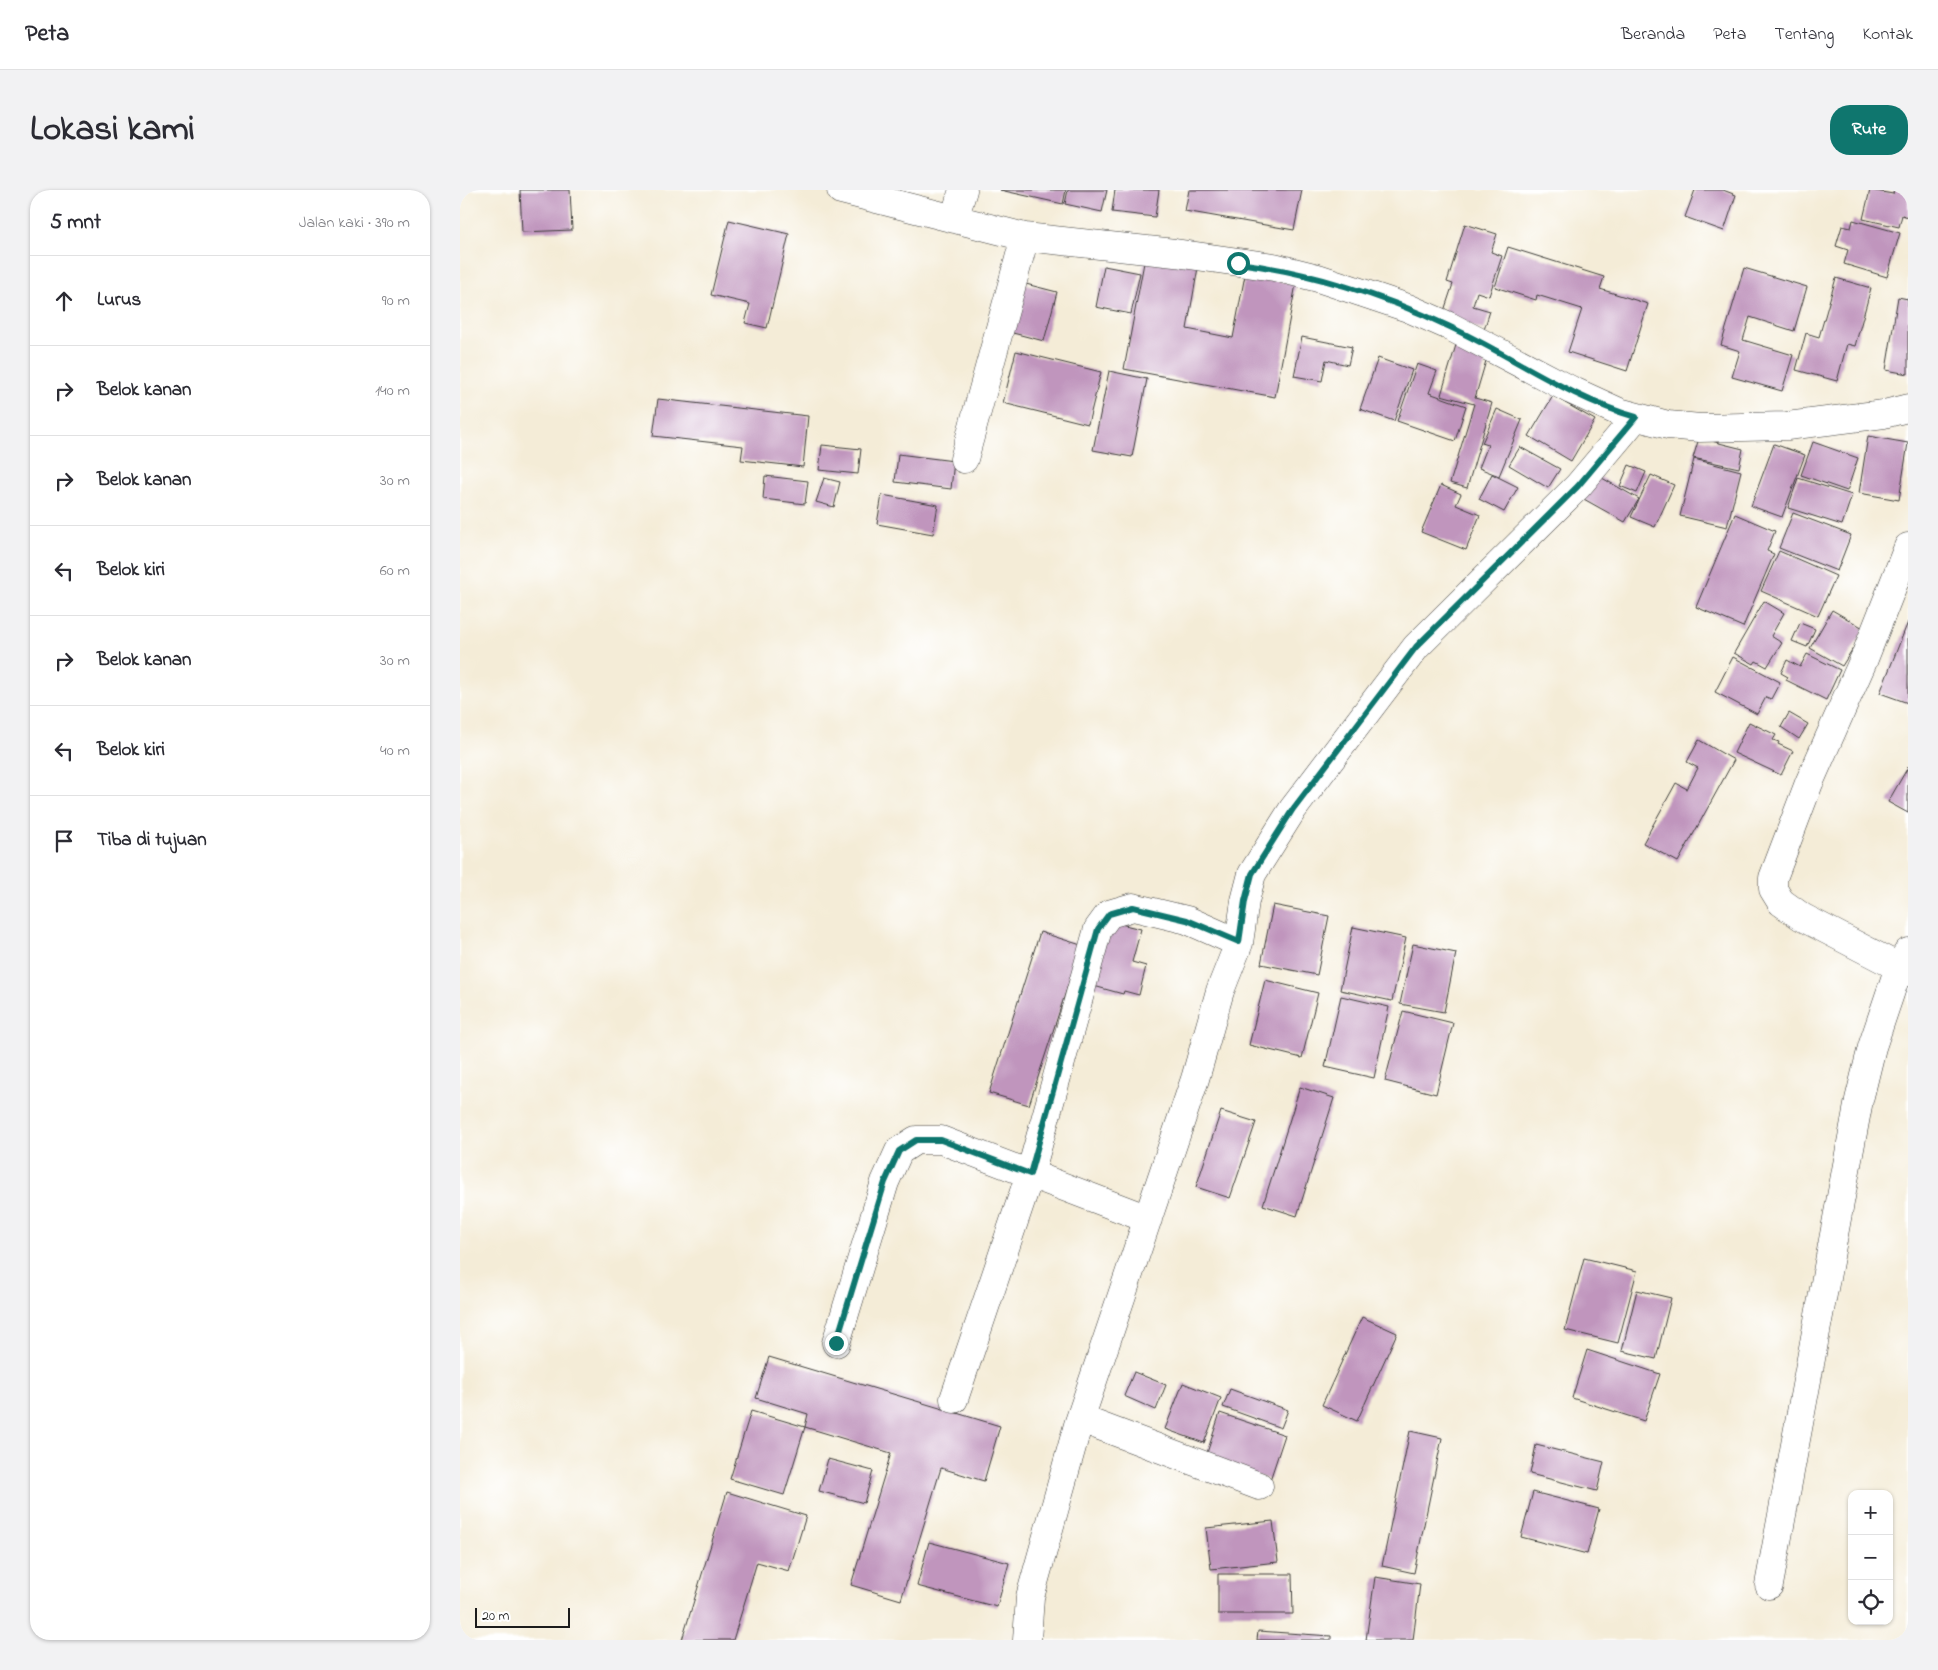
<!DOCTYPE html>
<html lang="id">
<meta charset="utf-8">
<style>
:root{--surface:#fff;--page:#f2f2f3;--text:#2b2b33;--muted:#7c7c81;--line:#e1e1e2;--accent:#0f766e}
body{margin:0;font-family:"Indie Flower",sans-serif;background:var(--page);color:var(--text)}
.controls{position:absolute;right:15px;bottom:15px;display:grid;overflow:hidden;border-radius:10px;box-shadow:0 1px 4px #0004}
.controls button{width:45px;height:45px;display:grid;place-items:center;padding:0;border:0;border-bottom:1px solid var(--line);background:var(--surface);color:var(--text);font:25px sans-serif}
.scale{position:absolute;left:15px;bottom:12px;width:95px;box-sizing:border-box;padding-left:5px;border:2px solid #1c1c1c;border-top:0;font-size:14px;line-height:18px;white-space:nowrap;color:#1c1c1c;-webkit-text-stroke:4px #fff;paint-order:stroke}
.stop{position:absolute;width:15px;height:15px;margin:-11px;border:4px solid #0f766e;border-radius:50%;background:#fff}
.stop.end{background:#0f766e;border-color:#fff;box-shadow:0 1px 5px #0008}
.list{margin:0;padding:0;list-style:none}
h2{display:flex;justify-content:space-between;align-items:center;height:65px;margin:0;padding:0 20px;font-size:21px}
h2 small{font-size:16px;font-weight:400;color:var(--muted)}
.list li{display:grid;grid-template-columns:32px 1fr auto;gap:15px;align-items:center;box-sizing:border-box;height:90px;padding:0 20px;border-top:1px solid var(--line)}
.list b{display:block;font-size:19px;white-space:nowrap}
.list em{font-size:16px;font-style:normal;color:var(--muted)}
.icon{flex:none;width:28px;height:28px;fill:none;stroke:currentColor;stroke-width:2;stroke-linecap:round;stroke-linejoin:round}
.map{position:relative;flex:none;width:1448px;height:1450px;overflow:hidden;border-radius:20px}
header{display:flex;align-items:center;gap:30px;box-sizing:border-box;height:70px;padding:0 25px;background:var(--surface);border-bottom:1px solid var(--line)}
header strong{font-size:24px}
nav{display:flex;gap:28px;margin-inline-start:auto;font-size:18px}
.intro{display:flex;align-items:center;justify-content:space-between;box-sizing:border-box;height:120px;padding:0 30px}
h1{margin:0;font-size:35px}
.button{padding:12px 22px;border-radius:20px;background:var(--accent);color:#fff;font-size:18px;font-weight:700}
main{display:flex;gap:30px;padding:0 30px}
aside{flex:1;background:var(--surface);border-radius:20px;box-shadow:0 1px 4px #0004}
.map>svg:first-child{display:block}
.building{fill:#c095bd}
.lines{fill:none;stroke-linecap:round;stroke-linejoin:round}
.minor-casing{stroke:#3c3b38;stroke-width:29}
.minor{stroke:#fff;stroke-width:28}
.route{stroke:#0f766e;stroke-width:6}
</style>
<header>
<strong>Peta</strong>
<nav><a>Beranda</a><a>Peta</a><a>Tentang</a><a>Kontak</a></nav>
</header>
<div class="intro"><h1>Lokasi kami</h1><a class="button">Rute</a></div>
<main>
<aside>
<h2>5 mnt<small>Jalan kaki · 390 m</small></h2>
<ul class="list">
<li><svg class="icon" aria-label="ahead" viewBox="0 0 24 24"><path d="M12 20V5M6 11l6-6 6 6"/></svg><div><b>Lurus</b></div><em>90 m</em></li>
<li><svg class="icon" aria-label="right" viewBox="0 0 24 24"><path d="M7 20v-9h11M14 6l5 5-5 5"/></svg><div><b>Belok kanan</b></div><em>140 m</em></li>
<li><svg class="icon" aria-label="right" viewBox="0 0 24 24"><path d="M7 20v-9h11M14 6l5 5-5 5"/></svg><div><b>Belok kanan</b></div><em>30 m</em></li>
<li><svg class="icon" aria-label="left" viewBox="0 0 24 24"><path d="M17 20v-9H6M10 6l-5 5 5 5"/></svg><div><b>Belok kiri</b></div><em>60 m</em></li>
<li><svg class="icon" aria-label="right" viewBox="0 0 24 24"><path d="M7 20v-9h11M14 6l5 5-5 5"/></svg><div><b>Belok kanan</b></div><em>30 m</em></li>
<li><svg class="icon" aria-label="left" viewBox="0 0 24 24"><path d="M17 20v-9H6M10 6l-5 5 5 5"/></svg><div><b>Belok kiri</b></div><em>40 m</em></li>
<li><svg class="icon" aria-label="arrive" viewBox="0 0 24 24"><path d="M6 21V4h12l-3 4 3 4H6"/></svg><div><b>Tiba di tujuan</b></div></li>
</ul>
</aside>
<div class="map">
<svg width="1448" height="1450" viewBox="0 0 1448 1450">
<rect width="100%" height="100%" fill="#fff"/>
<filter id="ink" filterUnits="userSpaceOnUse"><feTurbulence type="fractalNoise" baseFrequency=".02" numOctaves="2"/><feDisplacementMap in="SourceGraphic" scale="10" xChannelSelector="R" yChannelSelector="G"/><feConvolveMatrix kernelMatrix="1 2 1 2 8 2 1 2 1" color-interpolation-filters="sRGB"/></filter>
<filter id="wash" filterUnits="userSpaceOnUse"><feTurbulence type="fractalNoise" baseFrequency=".0096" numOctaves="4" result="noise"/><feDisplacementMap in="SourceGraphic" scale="20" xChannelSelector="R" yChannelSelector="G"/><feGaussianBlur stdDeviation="1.12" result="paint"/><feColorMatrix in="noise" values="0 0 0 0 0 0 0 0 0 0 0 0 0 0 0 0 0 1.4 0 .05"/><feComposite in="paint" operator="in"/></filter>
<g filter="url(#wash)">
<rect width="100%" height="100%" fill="#f4ecd7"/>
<g id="blocks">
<!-- building -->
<path class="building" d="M60,0H110L112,40L62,42Z
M540,0H606L603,14Z
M608,0H647L642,22L605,14Z
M655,0H699L695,27L652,22Z
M729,0H842L834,40L725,21Z
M1235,0H1263L1276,5L1264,41L1225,27Z
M1410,0L1433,4L1434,0H1448V27L1442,25L1439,37L1403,29Z
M269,30L329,44L307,138L285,133L290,114L251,105Z
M1393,30L1440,43L1427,87L1384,74L1388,60L1376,56L1382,36L1391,38Z
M1005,34L1037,44L1031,62L1042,66L1029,106L1017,102L1013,116L1030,121L1024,140L982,127L993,94L987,92Z
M1048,57L1144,87L1140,99L1188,114L1167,181L1108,162L1122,119L1077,105L1076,110L1035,97Z
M686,62L739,72L727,139L773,148L785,85L836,94L815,207L664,179Z
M644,76L680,83L671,124L636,117Z
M1284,78L1347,97L1334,141L1290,127L1283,150L1333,165L1322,201L1272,187L1280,161L1261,155Z
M1376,88L1411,98L1395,156L1387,154L1377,191L1336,180L1346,143L1359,147Z
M558,92L597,102L584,151L545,141Z
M1438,107L1448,109V184L1426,180Z
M842,147L892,157L888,175L866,170L862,191L834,186Z
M996,155L1028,164L1015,208L1032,213L1007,298L990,293L1014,214L981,205Z
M556,161L641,182L628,234L543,213Z
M918,168L952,180L934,231L900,219Z
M957,174L977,181L969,203L1006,216L995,251L937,231Z
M649,181L687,189L672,267L633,260Z
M1093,206L1135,230L1111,271L1069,246Z
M198,209L348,226L343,277L281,270L283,256L193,246Z
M1037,219L1062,230L1039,286L1019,278L1028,255L1022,253Z
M1408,246L1448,253L1439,310L1399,303Z
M1239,248L1283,259L1279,278L1233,268Z
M1353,252L1398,268L1387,301L1341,285Z
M1314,254L1345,265L1322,327L1291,316Z
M362,255L401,259L398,284L359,280Z
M1060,257L1100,279L1088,298L1049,275Z
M438,264L494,271L491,299L435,292Z
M1234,269L1281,281L1267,337L1220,326Z
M1169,275L1186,282L1177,303L1160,296Z
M1032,284L1058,297L1044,322L1019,309Z
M1135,284L1179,309L1165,332L1122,308Z
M1191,285L1214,295L1195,337L1171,327Z
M305,286L348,291L345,314L303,309Z
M364,288L380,292L374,317L356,312Z
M1338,288L1392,305L1382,335L1328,318Z
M981,295L1001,304L996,315L1020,325L1006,360L961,342Z
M422,305L478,315L473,344L417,334Z
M1333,323L1391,345L1377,381L1319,358Z
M1275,324L1315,341L1307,361L1314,364L1283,437L1236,417Z
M1319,361L1376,386L1358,426L1301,401Z
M1304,411L1324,423L1311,446L1322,453L1307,477L1296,471L1294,474L1274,463Z
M1372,420L1405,439L1382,476L1350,458Z
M1448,432V513L1420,503Z
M1340,433L1355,439L1347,457L1332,451Z
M1347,464L1380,480L1366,510L1326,490L1328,487L1321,483L1327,470L1340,477Z
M1273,467L1320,492L1311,509L1306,507L1297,524L1255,502Z
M1329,523L1348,534L1339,549L1321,537Z
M1289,532L1316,545L1313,550L1319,552L1318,554L1333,561L1321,585L1274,563Z
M1239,550L1274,570L1218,672L1183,653L1216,593L1227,599L1238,578L1227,572Z
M1448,577V623L1428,612Z
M813,715L869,726L857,785L801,774Z
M648,731L681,739L672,772L686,776L679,805L664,801L663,804L630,795Z
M893,737L946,748L932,811L880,800Z
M580,742L621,755L569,915L529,903Z
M953,754L996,763L984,822L940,814Z
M805,790L858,803L842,868L789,855Z
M881,806L929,817L914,888L865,877Z
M943,821L993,833L976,904L925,891Z
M840,897L874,908L837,1026L803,1015Z
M761,921L796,932L770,1008L736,997Z
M1124,1068L1177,1081L1158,1153L1105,1140Z
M1177,1100L1211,1108L1196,1169L1162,1161Z
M902,1127L937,1143L897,1231L862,1215Z
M1127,1160L1200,1184L1184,1231L1112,1208Z
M309,1167L540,1236L524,1291L481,1278L441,1410L391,1395L431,1263L345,1237L348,1224L296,1208Z
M674,1182L706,1195L696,1220L664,1206Z
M723,1193L761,1208L744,1253L705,1239Z
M770,1199L828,1220L821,1238L763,1217Z
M291,1221L345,1237L324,1305L270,1289Z
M760,1223L825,1245L810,1290L745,1269Z
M950,1241L982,1248L954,1383L922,1376Z
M1076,1255L1144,1272L1137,1301L1070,1284Z
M368,1269L413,1281L404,1313L359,1301Z
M267,1302L346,1326L329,1381L297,1372L273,1450H222Z
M1073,1302L1139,1319L1127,1364L1061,1347Z
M813,1331L818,1372L751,1379L746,1338Z
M469,1352L549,1373L537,1417L457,1396Z
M758,1384H832L833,1424H758Z
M915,1387L960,1394L953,1450H906Z
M798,1441L871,1446V1450H797Z"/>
</g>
</g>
<g filter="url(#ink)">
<use href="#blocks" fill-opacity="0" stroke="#3c3b38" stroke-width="1"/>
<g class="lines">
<defs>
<path id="minor" d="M381,0L565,47L715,63L814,77L858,88L948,118L989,136L1111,200L1159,222L1208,235L1240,238L1327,236L1424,224L1448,218
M494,29L503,0
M504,269L565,47
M1448,357L1404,469L1349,593L1313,688V699L1321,712L1342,727L1448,782
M376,1153L425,992L439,961L456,950H481L688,1029
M494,1209L570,984L638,739L649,724L673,717L727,730L779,753
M621,1229L799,1296
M1309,1395L1399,910L1412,857L1439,777L1448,762
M567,1450L570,1407L618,1235L735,889L760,801L779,753L785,711L792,684L833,619L956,457L1118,296L1176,227"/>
</defs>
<!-- minor casing -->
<use href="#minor" class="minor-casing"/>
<!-- minor -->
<use href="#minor" class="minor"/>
</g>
</g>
<g class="lines" filter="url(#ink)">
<!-- route -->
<path class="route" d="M376,1153L425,992L439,961L456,950H481L570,984L638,739L649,724L673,717L727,730L779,752L785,711L792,684L833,619L956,457L1118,296L1176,227C1109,208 1051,165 988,136C923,105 849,82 778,73"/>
</g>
</svg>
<div class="controls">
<button>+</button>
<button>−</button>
<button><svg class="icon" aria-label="locate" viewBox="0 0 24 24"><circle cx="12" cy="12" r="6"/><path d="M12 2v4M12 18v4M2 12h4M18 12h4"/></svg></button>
</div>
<div class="scale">20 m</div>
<div class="stop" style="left:778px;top:73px"></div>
<div class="stop end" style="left:376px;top:1153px"></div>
</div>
</main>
